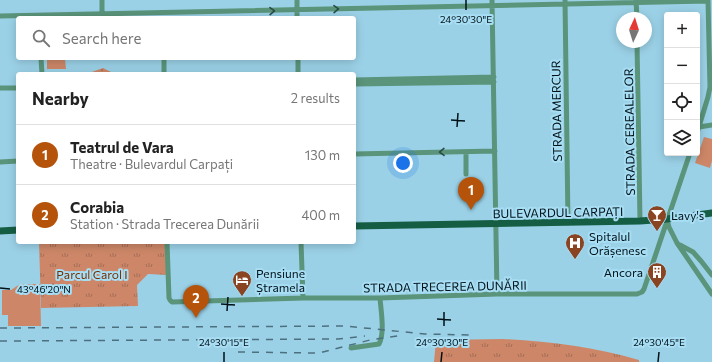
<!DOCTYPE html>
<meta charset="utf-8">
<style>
:root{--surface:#fff;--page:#f2f2f2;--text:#222;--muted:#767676;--line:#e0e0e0;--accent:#b45309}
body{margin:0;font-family:Commissioner,sans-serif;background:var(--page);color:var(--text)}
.controls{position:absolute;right:12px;top:12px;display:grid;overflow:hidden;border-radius:4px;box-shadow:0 2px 10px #0003}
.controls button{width:36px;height:36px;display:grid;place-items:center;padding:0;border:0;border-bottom:1px solid var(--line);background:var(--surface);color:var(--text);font:20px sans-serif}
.compass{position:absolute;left:616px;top:12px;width:36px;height:36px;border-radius:50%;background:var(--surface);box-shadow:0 2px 10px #0003;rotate:4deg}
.you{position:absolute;left:403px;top:163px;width:14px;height:14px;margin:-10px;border:3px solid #fff;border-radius:50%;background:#1a73e8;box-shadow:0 0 0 6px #1a73e833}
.badge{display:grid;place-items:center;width:26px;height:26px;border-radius:50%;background:var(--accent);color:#fff;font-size:13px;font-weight:700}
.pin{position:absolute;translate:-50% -33px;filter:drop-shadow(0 1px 2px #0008)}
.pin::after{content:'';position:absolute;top:21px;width:14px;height:12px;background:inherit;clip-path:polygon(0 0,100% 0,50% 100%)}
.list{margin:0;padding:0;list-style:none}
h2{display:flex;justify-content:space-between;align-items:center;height:52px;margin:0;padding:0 16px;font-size:17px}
h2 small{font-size:13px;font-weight:400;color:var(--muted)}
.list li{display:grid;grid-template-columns:26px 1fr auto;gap:12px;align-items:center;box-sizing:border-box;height:60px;padding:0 16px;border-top:1px solid var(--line)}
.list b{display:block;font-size:15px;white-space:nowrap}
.list p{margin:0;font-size:13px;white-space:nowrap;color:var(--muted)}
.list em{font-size:13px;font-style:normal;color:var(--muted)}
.icon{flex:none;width:22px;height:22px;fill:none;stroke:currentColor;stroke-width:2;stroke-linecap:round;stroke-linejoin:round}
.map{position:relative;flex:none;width:712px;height:362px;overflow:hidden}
.search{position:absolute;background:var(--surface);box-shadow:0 2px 10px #0003;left:16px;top:16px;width:340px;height:44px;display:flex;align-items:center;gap:10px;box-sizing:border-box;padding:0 14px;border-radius:4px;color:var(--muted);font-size:15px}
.panel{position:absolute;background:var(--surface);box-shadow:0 2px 10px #0003;left:16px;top:72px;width:340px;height:172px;border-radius:4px}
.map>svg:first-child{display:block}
.grass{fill:url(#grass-dots)}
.park{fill:url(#park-tufts)}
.pitch{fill:#cd8768}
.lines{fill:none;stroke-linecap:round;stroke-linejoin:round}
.minor{stroke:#5a947b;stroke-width:5}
.major{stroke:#155e44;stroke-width:7}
.rail{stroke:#4d707f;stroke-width:1.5;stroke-dasharray:7 7;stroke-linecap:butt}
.oneway{stroke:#284c45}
.ticks{fill:none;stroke:#001118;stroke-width:1.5}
.labels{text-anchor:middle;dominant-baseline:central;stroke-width:4;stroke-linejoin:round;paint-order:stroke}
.street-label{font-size:12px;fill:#001118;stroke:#a8def4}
.poi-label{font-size:12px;fill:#001118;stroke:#a8def4;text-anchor:start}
.park-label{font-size:12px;fill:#762d00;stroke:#a8def4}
.ticks-label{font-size:10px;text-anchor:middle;fill:#001118;stroke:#a8def4;stroke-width:4;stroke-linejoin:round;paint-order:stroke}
</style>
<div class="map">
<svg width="712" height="362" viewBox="0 0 712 362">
<defs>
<pattern id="grass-dots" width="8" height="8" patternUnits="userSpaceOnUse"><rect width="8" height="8" fill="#cd8768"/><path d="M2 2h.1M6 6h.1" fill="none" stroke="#a46d55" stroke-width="1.8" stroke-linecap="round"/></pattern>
<pattern id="park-tufts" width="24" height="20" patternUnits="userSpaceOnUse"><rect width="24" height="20" fill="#cd8768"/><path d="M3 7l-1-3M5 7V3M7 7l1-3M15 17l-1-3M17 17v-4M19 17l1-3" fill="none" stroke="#a46d55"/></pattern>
</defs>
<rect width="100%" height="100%" fill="#9bd1e7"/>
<!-- grass -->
<path class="grass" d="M103,68L115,74H89V73Z"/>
<!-- park -->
<path class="park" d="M39,242H167L168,275L148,274L137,285L138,306L41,308Z
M503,339C549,341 594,347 639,360V362H434L436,340Z"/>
<!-- pitch -->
<path class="pitch" d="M47,59H65L66,69H47Z
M704,137L712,139V161L710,168L695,163Z
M20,284H40L41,326H8V315H2V290H11Z"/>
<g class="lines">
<!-- minor -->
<path class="minor" d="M102,0V14
M297,0V18
M492,0L497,294
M565,0L568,223
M636,0L637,18
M0,16L708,1
M637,42L640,221
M41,58L42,74
M164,58V74
M298,58V74
M354,80L494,77
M354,84L494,82
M0,88H18
M699,127L712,125
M697,133L708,97L710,87L708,0
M466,152V174
M354,154L495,151
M0,162L18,161
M667,220L669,227L677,243L712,294
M167,242L169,298L170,300L172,302L303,298H380L497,294H637L642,292L644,289L690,153
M301,242L303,298
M680,245L693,252L701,261L712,275
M351,348L379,344C385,333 381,311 380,298"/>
<!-- major -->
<path class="major" d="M354,226L640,221L667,219L712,213
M0,231L18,230"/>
<!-- rail -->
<path class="rail" d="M0,328L345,326L425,334L470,335
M0,341L338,339L365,336
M238,352L314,353L323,352L370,340L403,335"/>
</g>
<!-- one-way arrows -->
<defs><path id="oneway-chevron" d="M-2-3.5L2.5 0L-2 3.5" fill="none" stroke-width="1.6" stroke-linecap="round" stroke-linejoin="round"/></defs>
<g class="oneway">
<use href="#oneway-chevron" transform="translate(336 9) rotate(-1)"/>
<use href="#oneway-chevron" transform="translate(272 11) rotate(-1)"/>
<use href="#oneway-chevron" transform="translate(442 152) rotate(179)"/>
</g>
<!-- ticks -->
<path class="ticks" d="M466,10V0M451,120L465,121M457,127L458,113M0,288L10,289M221,304L235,305M227,311L228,297M437,319L451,320M444,326V312M224,362V352M441,362L442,352M658,362L659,352"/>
<!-- icons -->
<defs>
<symbol id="bar-pin" viewBox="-11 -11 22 30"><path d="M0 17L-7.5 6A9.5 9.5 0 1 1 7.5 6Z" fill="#8b4421" stroke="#a8def4"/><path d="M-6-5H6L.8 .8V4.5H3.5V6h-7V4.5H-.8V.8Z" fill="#fff"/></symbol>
<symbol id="hospital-pin" viewBox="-11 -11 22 30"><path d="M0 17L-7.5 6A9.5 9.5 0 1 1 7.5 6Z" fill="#8b4421" stroke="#a8def4"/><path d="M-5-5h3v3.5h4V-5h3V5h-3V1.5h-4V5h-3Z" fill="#fff"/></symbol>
<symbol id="building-pin" viewBox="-11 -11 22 30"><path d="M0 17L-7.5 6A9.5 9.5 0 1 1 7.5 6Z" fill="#8b4421" stroke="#a8def4"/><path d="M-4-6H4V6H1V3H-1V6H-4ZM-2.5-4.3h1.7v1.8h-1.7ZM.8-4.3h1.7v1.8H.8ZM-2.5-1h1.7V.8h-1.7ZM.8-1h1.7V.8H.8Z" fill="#fff"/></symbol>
<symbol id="hotel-pin" viewBox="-11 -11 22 30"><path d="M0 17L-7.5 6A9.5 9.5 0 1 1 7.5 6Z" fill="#8b4421" stroke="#a8def4"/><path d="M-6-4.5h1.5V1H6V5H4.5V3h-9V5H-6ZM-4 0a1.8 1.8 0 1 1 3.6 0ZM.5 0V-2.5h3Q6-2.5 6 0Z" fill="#fff"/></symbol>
</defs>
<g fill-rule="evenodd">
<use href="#bar-pin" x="646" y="204" width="22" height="30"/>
<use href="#hospital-pin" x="564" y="232" width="22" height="30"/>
<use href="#building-pin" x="646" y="261" width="22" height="30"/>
<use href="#hotel-pin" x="231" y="269" width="22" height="30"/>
</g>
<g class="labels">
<!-- street labels -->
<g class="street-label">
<text transform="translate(556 111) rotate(-91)">STRADA MERCUR</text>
<text transform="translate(629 132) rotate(-91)">STRADA CEREALELOR</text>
<text transform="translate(558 212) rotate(-1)">BULEVARDUL CARPAȚI</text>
<text transform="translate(445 286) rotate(-1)">STRADA TRECEREA DUNĂRII</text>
</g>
<!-- poi labels -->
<g class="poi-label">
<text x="671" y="215">Lavy's</text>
<text x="589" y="236">Spitalul<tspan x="589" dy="14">Orășenesc</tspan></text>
<text x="643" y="272" text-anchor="end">Ancora</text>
<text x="256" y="273">Pensiune<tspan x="256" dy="14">Ștramela</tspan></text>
</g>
<!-- park labels -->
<g class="park-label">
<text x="92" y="274">Parcul Carol I</text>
</g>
</g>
<g class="ticks-label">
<text x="466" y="23">24°30'30"E</text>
<text x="44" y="293">43°46'20"N</text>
<text x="224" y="346">24°30'15"E</text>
<text x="442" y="346">24°30'30"E</text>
<text x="659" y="346">24°30'45"E</text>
</g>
</svg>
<div class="controls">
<button>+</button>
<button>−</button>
<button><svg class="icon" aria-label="locate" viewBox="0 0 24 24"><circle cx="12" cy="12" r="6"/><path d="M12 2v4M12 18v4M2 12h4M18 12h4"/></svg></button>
<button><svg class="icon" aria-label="layers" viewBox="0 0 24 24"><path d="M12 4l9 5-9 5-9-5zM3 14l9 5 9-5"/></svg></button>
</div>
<svg class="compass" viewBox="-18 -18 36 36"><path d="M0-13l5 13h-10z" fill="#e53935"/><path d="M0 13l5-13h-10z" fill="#767676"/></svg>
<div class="you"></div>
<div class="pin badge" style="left:471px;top:210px">1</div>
<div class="pin badge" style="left:196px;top:318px">2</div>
<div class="search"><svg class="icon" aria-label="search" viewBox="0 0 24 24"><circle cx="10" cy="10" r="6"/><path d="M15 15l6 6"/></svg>Search here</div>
<section class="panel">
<h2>Nearby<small>2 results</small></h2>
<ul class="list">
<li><span class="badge">1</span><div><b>Teatrul de Vara</b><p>Theatre · Bulevardul Carpați</p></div><em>130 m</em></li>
<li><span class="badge">2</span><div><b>Corabia</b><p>Station · Strada Trecerea Dunării</p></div><em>400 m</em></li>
</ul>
</section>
</div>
